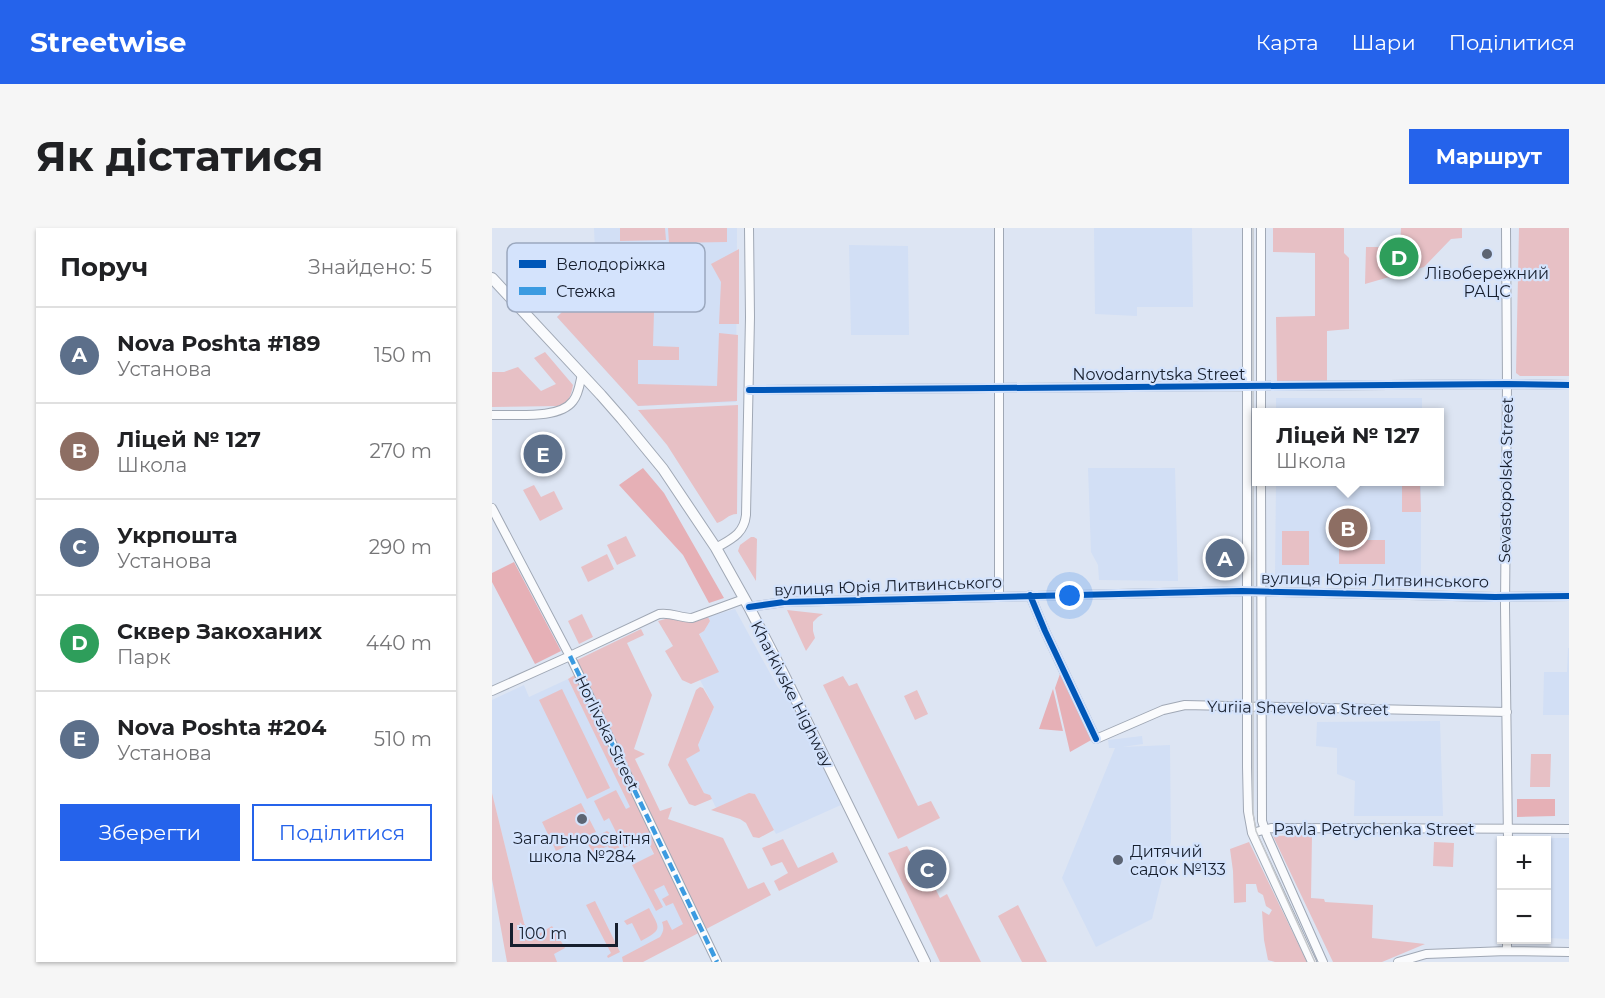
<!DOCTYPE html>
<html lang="uk">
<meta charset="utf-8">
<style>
:root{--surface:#fff;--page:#f6f6f6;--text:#202124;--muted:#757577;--line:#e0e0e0;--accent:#2563eb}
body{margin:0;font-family:Montserrat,sans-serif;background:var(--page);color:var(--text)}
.controls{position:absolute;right:18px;bottom:18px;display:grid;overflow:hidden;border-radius:0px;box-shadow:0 2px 4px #0004}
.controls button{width:54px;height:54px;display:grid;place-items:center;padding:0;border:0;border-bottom:2px solid var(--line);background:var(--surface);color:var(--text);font:30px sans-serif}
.scale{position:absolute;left:18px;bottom:15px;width:108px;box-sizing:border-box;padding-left:6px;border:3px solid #171f2e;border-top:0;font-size:16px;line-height:21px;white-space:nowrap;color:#171f2e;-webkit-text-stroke:4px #d4e3fc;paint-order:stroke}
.you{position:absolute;left:578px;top:368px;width:21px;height:21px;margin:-15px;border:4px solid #fff;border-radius:50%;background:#1a73e8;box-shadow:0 0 0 9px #1a73e833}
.badge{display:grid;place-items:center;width:39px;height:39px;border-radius:50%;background:var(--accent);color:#fff;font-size:20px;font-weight:700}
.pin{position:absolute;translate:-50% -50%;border:3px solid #fff;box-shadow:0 2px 6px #0006}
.popup{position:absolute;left:760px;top:180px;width:192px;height:78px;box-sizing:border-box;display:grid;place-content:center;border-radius:0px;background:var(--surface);filter:drop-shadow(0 2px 4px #0005);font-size:20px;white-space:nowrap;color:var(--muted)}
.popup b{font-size:22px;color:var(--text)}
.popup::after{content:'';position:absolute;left:50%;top:100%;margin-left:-12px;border:12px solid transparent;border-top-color:var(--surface)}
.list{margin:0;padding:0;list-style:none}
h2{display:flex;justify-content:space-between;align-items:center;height:78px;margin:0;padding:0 24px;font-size:26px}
h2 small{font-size:20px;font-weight:400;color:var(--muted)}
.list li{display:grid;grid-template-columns:39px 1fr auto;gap:18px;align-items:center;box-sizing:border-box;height:96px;padding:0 24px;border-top:2px solid var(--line)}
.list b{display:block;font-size:22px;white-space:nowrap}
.list p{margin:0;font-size:20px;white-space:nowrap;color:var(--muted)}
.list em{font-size:20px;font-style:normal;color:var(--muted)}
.actions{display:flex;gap:12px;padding:18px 24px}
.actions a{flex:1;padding:14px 0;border:2px solid var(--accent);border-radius:0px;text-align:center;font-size:21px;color:var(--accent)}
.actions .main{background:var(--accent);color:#fff}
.map{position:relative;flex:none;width:1077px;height:734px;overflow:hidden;border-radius:0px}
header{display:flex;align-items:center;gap:36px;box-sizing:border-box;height:84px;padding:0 30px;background:var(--accent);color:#fff}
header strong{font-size:28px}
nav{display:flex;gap:33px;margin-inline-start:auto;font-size:21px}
.intro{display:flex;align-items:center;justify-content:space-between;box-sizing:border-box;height:144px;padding:0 36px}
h1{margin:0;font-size:42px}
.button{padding:15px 27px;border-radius:0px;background:var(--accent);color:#fff;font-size:21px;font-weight:700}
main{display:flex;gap:36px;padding:0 36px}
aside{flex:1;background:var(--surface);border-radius:0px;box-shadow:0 2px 4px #0004}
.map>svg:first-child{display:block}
.built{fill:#d2dff5}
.green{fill:#e7c0c5}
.forest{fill:#e6b0b6}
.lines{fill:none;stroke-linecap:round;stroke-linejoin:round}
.minor-casing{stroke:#a0a8b5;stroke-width:10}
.major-casing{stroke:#a0a8b5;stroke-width:12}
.minor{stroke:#fafbfd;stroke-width:8}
.major{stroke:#fafbfd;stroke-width:10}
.tram{stroke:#c4c7cb;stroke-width:1.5}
.quiet{stroke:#3b9be1;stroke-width:4.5;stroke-dasharray:9 4.5;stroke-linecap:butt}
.cycleway-casing{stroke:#d4e3fc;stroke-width:10}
.cycleway{stroke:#0057b8;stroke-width:6}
.poi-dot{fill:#5c6473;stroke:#d4e3fc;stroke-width:2}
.labels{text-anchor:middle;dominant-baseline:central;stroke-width:4.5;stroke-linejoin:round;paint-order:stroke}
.poi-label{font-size:16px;fill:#171f2e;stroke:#d4e3fc}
.street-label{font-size:16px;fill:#171f2e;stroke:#d4e3fc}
.key{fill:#d4e3fc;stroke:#9ba8be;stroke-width:1.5}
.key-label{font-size:16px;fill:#171f2e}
</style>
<header>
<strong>Streetwise</strong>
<nav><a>Карта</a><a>Шари</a><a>Поділитися</a></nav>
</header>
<div class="intro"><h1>Як дістатися</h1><a class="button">Маршрут</a></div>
<main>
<aside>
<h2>Поруч<small>Знайдено: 5</small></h2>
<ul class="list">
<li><span class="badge" style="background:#5c6f8a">A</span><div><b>Nova Poshta #189</b><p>Установа</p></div><em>150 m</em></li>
<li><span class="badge" style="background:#8d6e63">B</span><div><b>Ліцей № 127</b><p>Школа</p></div><em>270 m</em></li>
<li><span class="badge" style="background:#5c6f8a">C</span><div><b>Укрпошта</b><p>Установа</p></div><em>290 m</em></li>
<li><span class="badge" style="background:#2e9e5b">D</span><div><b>Сквер Закоханих</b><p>Парк</p></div><em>440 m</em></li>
<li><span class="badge" style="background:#5c6f8a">E</span><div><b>Nova Poshta #204</b><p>Установа</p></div><em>510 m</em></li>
</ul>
<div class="actions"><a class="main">Зберегти</a><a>Поділитися</a></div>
</aside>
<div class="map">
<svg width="1077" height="734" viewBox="0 0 1077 734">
<rect width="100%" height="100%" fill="#dde5f3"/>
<!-- built -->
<path class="built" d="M102,0H245L244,174L146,178L65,89L104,49Z
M602,0H700L701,79H645V88L603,86Z
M357,17L416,18L417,107H359Z
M784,170H930V184H784Z
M596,240H683L686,353L607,352L606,337L599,324Z
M784,254H929V350L783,348Z
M243,381L285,458L298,473L349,577L284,606L263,566L257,565L224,580L218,567L212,565L194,531L206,517L222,479L208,452L226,444L207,405L212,403L218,393L216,389Z
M1076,420H1077V487H1051L1052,444H1075Z
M76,451L197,699L130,734H54L32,695L0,565V472L32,457L37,469Z
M948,493L951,588H862L863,553L845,546V520L824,518L825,494Z
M650,508L651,516L630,519L678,517L679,614L660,691L604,719L570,650L623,520H617L616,512Z
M1025,610H1077V711L1055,710L1054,612H1025Z"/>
<!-- green -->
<path class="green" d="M128,0H173L174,12L128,13Z
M176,0H235V14L177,15Z
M781,0H852V25L857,30V101L835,103V153L785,154L784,89L823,88V25L781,24Z
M909,0H970V10L959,11L932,39L873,56L874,19H908Z
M1027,0H1077V148H1028L1024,145Z
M247,21V96H227L229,54L219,36Z
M169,23V38L131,39V24Z
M97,57V65H108L109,59L146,57L147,83L162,84L161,118L187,119V132H146V156L225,158L227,105L246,107L245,173L146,178L65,89Z
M53,124L81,157C79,168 77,175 66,178L0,179V144H12L26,139L49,163L64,156L42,130Z
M246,177L245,286C236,286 233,293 225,295L175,217L146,182Z
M910,254H928L929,284H910Z
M42,257L49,269L62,263L71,281L48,293L31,262Z
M790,303H817V337H790Z
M134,308L144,328L125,337L115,317Z
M259,309H262L265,311L264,353L246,323L248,317Z
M847,312H893V336H847Z
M115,326L122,341L96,354L89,339Z
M295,382L331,386L326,389L321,394V403L323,410L314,423Z
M90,386L101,409L87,416L76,393Z
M216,389L218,393L212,403L207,406L227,444L199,456L190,452L173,423L181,418L166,393L177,390L194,394Z
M149,401L152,407L135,415L160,467L142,521L153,526L143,531L168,583L180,579L176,591L231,610L256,661L272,654L279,667L151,734H131L130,729L168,709C172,703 172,700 170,694L175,692L180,702L191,696L181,675L174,678L170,671L177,667L172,657L162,662L171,679L164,683L140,637L162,626L154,610L132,620L117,590L112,593L102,573L124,562L134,581L138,579L76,451L86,445L81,434Z
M351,448L357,458L365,455L426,578L439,573L448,590L406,611L331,457Z
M208,459L211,460L222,479L206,517L208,523L194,531L212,565L218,567L220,571L203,578L197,576L176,537L204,462Z
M70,461L118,560L95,571L47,472Z
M425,462L436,486L423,492L412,468Z
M1039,526H1059L1058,559H1038Z
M0,565L32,695L40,710L60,698L73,720L62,726L65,734H15L0,651Z
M257,565L263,566L282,602L267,610L261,609L254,595L248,591L219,582Z
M89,575L104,604L64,623L50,594Z
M115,603L121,607L130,625L121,629L116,618L101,625L94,613Z
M820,607L819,670L832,671L833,674L881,677L880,710L933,716L890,734H841L781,608Z
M291,611L306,640L341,624L346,634L287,663L282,653L296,645L290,634L279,638L270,620Z
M757,614L815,734H783L776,732L772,712L770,683L777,687L780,682L774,678L771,667L766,664L764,656H754V674L742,675L741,643L738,621Z
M942,614L962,615L961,639L941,638Z
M415,618L435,656L440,654L448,670L455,666L489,734H448L396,625Z
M103,673L128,724L116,730L115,728L119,725L94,677Z
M526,677L555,734H530L506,688Z
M157,680C168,701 171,701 149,713L140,695L135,697L132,693Z"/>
<!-- forest -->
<path class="forest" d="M151,240L172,265L232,370L217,375L191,327L127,257Z
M22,334L69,423L43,436L0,354V345Z
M569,443L601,511L578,524L563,460Z
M561,461L562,465L571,503L547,501Z
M1025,571H1063V588L1025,589Z"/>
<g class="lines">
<defs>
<path id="minor" d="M755,0V539L756,583L760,605L820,734
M769,0V184
M1014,0L1015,156L1013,378L1016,612
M257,162L1015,156L1077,157
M0,187C22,186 67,192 81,173C87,166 88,154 90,146
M769,254L770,593L775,608L831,734
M0,280L81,434L225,734
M224,320C239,311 252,306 254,287L258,89L257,0
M538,367L553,403L604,511L671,482L693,477L1015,484
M507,368V0
M257,379L292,374L750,363L1003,369L1077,368
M0,463L78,428L167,386C179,384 188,390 200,390L252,371
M760,605L779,600L1077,601
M1015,712V723
M906,734L934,726L1015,723L1077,724"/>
<path id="major" d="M0,50L109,167L130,191L171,241L224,320L257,379L292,447L433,734"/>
</defs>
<!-- minor casing -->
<use href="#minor" class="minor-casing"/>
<!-- major casing -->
<use href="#major" class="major-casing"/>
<!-- minor -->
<use href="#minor" class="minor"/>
<!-- major -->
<use href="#major" class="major"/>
<!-- tram -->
<path class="tram" d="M761,0V585L764,603L823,734"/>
<!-- quiet -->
<path class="quiet" d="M78,428L225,734"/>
<defs>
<path id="cycleway" d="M257,162L1015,156L1077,157
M538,367L553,403L604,511
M257,379L292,374L750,363L1003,369L1077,368"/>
</defs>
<!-- cycleway casing -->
<use href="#cycleway" class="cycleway-casing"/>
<!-- cycleway -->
<use href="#cycleway" class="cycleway"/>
</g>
<!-- markers -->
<g class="poi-dot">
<circle cx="995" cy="26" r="6"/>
<circle cx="90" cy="591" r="6"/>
<circle cx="626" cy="632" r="6"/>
</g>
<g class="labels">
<!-- poi labels -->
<g class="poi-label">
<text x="995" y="45">Лівобережний<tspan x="995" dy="18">РАЦС</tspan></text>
<text x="90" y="610">Загальноосвітня<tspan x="90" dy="18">школа №284</tspan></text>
<text x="638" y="623" text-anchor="start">Дитячий<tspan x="638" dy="18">садок №133</tspan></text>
</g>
<!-- street labels -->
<g class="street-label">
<text x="667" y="146">Novodarnytska Street</text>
<text transform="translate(1014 252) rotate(-89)">Sevastopolska Street</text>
<text transform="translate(883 352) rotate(1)">вулиця Юрія Литвинського</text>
<text transform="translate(396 358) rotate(-2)">вулиця Юрія Литвинського</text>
<text transform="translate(300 466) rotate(63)">Kharkivske Highway</text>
<text transform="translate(806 480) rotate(1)">Yuriia Shevelova Street</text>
<text transform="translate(115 505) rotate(64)">Horlivska Street</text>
<text x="882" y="601">Pavla Petrychenka Street</text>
</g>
</g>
<!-- legend -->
<rect x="15" y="15" width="198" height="69" rx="9" class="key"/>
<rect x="27" y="32" width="27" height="8" fill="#0057b8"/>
<rect x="27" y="59" width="27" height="8" fill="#3b9be1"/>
<g class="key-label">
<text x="64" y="42">Велодоріжка</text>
<text x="64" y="69">Стежка</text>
</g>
</svg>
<div class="controls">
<button>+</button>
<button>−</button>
</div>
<div class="scale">100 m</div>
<div class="you"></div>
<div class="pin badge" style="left:733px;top:330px;background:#5c6f8a">A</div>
<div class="pin badge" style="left:856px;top:300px;background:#8d6e63">B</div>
<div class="popup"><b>Ліцей № 127</b>Школа</div>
<div class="pin badge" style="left:435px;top:641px;background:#5c6f8a">C</div>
<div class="pin badge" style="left:907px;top:29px;background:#2e9e5b">D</div>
<div class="pin badge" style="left:51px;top:226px;background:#5c6f8a">E</div>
</div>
</main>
